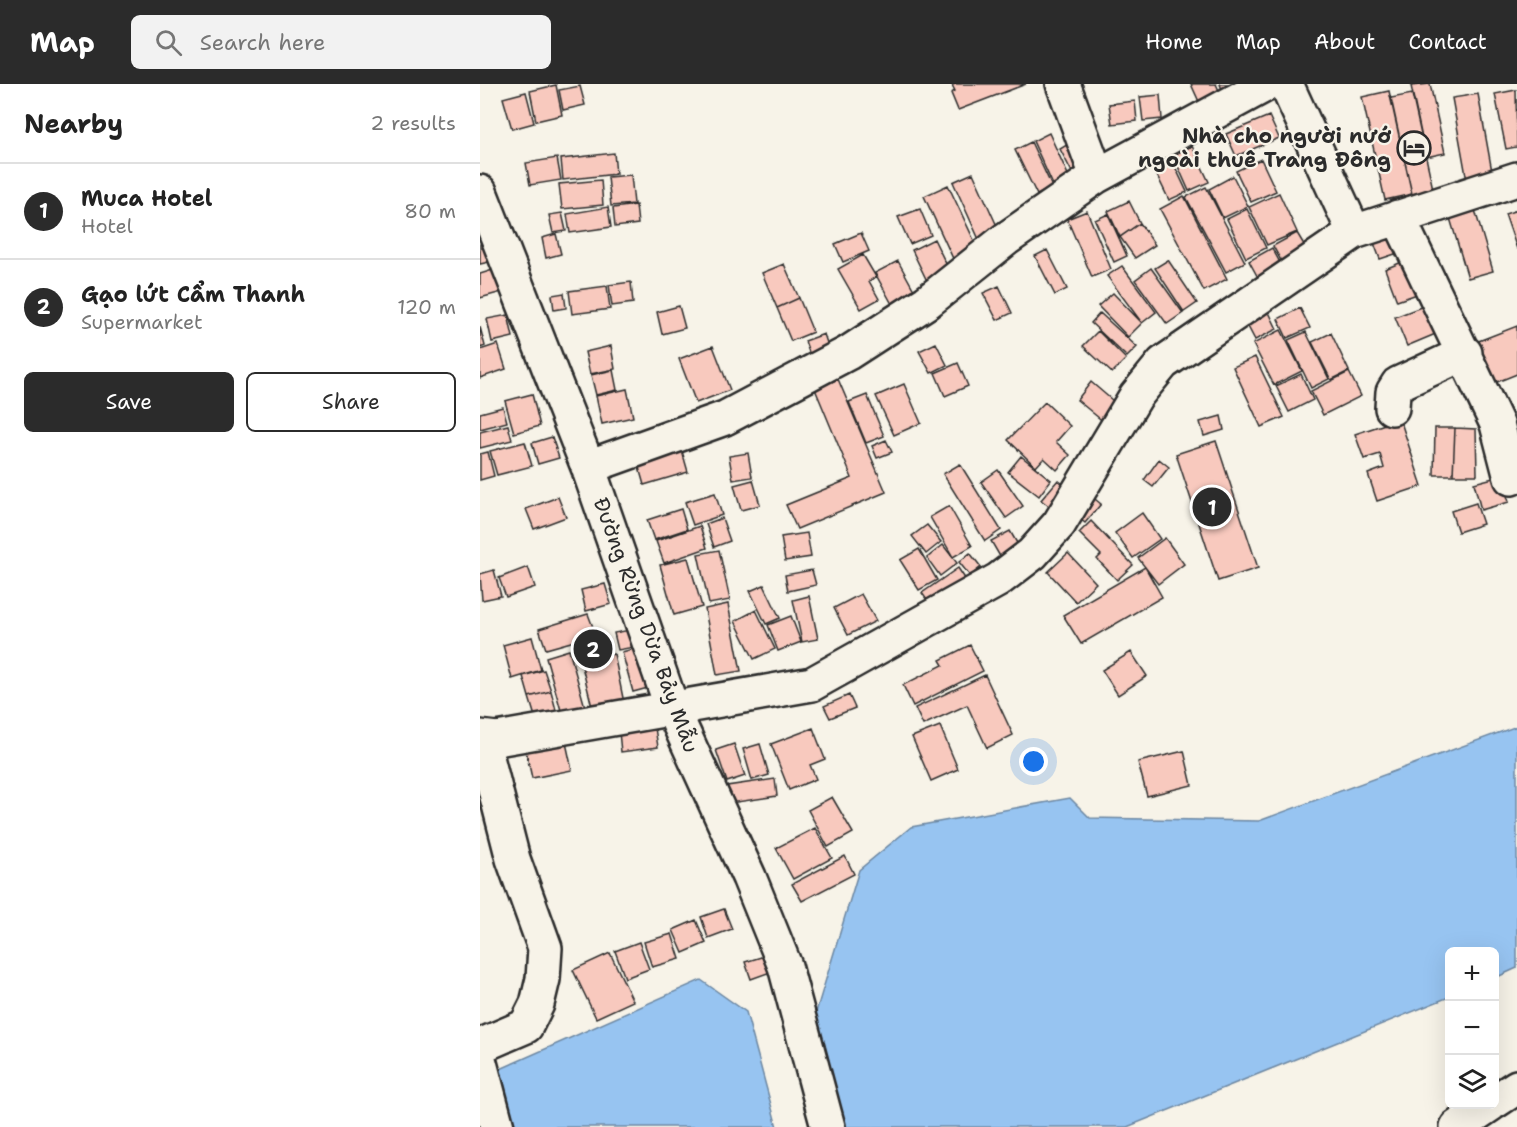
<!DOCTYPE html>
<meta charset="utf-8">
<style>
:root{--surface:#fff;--page:#f2f2f2;--text:#222;--muted:#767676;--line:#e0e0e0;--accent:#2b2b2b}
body{margin:0;font-family:"Shantell Sans",sans-serif;background:var(--page);color:var(--text)}
.controls{position:absolute;right:18px;bottom:18px;display:grid;overflow:hidden;border-radius:9px;box-shadow:0 6px 24px #0002}
.controls button{width:54px;height:54px;display:grid;place-items:center;padding:0;border:0;border-bottom:2px solid var(--line);background:var(--surface);color:var(--text);font:30px sans-serif}
.you{position:absolute;left:554px;top:678px;width:21px;height:21px;margin:-15px;border:4px solid #fff;border-radius:50%;background:#1a73e8;box-shadow:0 0 0 9px #1a73e833}
.badge{display:grid;place-items:center;width:39px;height:39px;border-radius:50%;background:var(--accent);color:#fff;font-size:20px;font-weight:700}
.pin{position:absolute;translate:-50% -50%;border:3px solid #fff;box-shadow:0 2px 6px #0006}
.list{margin:0;padding:0;list-style:none}
h2{display:flex;justify-content:space-between;align-items:center;height:78px;margin:0;padding:0 24px;font-size:26px}
h2 small{font-size:20px;font-weight:400;color:var(--muted)}
.list li{display:grid;grid-template-columns:39px 1fr auto;gap:18px;align-items:center;box-sizing:border-box;height:96px;padding:0 24px;border-top:2px solid var(--line)}
.list b{display:block;font-size:22px;white-space:nowrap}
.list p{margin:0;font-size:20px;white-space:nowrap;color:var(--muted)}
.list em{font-size:20px;font-style:normal;color:var(--muted)}
.actions{display:flex;gap:12px;padding:18px 24px}
.actions a{flex:1;padding:14px 0;border:2px solid var(--accent);border-radius:9px;text-align:center;font-size:21px;color:var(--accent)}
.actions .main{background:var(--accent);color:#fff}
.icon{flex:none;width:33px;height:33px;fill:none;stroke:currentColor;stroke-width:2;stroke-linecap:round;stroke-linejoin:round}
.map{position:relative;flex:none;width:1037px;height:1043px;overflow:hidden}
header{display:flex;align-items:center;gap:36px;box-sizing:border-box;height:84px;padding:0 30px;background:var(--accent);color:#fff}
header strong{font-size:28px}
nav{display:flex;gap:33px;margin-inline-start:auto;font-size:21px}
.search{width:420px;height:54px;background:var(--page);display:flex;align-items:center;gap:15px;box-sizing:border-box;padding:0 21px;border-radius:9px;color:var(--muted);font-size:22px}
main{display:flex}
aside{flex:1;background:var(--surface)}
.map>svg:first-child{display:block}
.water{fill:#97c4f1;stroke:#6c87a2;stroke-width:1.5}
.building{fill:#f8c9be;stroke:#2b2b2b;stroke-width:1.5}
.lines{fill:none;stroke-linecap:round;stroke-linejoin:round}
.minor-casing{stroke:#2b2b2b;stroke-width:38}
.major-casing{stroke:#2b2b2b;stroke-width:38}
.minor{stroke:#f7f3e8;stroke-width:33}
.major{stroke:#f7f3e8;stroke-width:33}
.labels{text-anchor:middle;dominant-baseline:central;stroke-width:4.5;stroke-linejoin:round;paint-order:stroke}
.poi-label{font-size:21px;font-weight:bold;fill:#2b2b2b;stroke:#f7f3e8;text-anchor:end}
.street-label{font-size:21px;fill:#2b2b2b;stroke:#f7f3e8}
</style>
<header>
<strong>Map</strong>
<div class="search"><svg class="icon" aria-label="search" viewBox="0 0 24 24"><circle cx="10" cy="10" r="6"/><path d="M15 15l6 6"/></svg>Search here</div>
<nav><a>Home</a><a>Map</a><a>About</a><a>Contact</a></nav>
</header>
<main>
<aside>
<h2>Nearby<small>2 results</small></h2>
<ul class="list">
<li><span class="badge">1</span><div><b>Muca Hotel</b><p>Hotel</p></div><em>80 m</em></li>
<li><span class="badge">2</span><div><b>Gạo lứt Cẩm Thanh</b><p>Supermarket</p></div><em>120 m</em></li>
</ul>
<div class="actions"><a class="main">Save</a><a>Share</a></div>
</aside>
<div class="map">
<svg width="1037" height="1043" viewBox="0 0 1037 1043">
<rect width="100%" height="100%" fill="#f7f3e8"/>
<filter id="ink" filterUnits="userSpaceOnUse"><feTurbulence type="fractalNoise" baseFrequency=".0167" numOctaves="2"/><feDisplacementMap in="SourceGraphic" scale="12" xChannelSelector="R" yChannelSelector="G"/><feConvolveMatrix kernelMatrix="1 2 1 2 8 2 1 2 1" color-interpolation-filters="sRGB"/></filter>
<g filter="url(#ink)">
<!-- water -->
<path class="water" d="M1037,642V884L1015,894L1014,868H970L969,913L647,1043H358L333,938L379,786L431,743L590,714L610,734L779,737Z
M221,896L266,928L297,1043H0V994Z"/>
<!-- building -->
<path class="building" d="M476,0H546L478,26L471,9L475,7L472,1Z
M711,0H736L742,13L721,22Z
M740,0H766L744,11Z
M950,0L965,69L946,73L931,2Z
M76,1L82,31L56,37L50,7Z
M100,2L105,21L83,26L79,6Z
M1036,6L1037,63L1026,65L1015,10Z
M909,7L932,110L905,116L882,13Z
M46,8L54,39L32,45L23,14Z
M932,10L953,105L932,110L911,14Z
M998,10L1013,93L987,97L972,14Z
M680,11L682,35L663,37L660,13Z
M655,17L657,37L632,40L629,20Z
M789,32L799,54L756,72L746,50Z
M569,49L589,93L573,101L553,57Z
M595,56L610,85L594,92L580,65Z
M551,58L572,103L557,111L535,66Z
M712,62L729,98L709,107L693,71Z
M134,69L136,90L83,96L81,75Z
M690,72L707,108L689,116L672,81Z
M77,74L81,96L50,101L46,79Z
M781,75L796,107L771,118L756,87Z
M493,89L522,153L502,162L473,98Z
M151,91L154,120L131,122L128,93Z
M753,92L768,122L743,134L729,105Z
M121,96L123,121L82,125L79,100Z
M468,101L500,169L476,181L444,112Z
M726,103L765,178L746,188L706,113Z
M799,109L817,148L787,161L769,123Z
M704,112L747,195L724,207L680,125Z
M649,117L660,139L640,153L628,127Z
M156,121L158,140L135,143L133,124Z
M128,123L131,143L90,149L87,130Z
M440,125L451,151L430,160L418,133Z
M767,125L786,164L766,174L747,135Z
M995,126L1013,187L988,194L970,134Z
M1037,126V165L1025,130Z
M607,127L631,185L612,193L587,135Z
M82,129L86,147L73,149L69,131Z
M628,130L647,172L634,178L615,136Z
M660,139L675,161L655,174L640,153Z
M913,144L921,168L900,175L891,151Z
M381,149L389,167L363,178L355,160Z
M817,149L829,169L804,182L793,162Z
M76,150L81,170L66,174L62,154Z
M454,155L470,188L448,199L432,166Z
M9,158L14,177L0,180V160Z
M792,164L804,186L781,199L769,177Z
M567,166L587,205L575,211L555,172Z
M383,171L396,193L389,197L399,215L381,225L358,185Z
M688,176L717,219L704,228L675,184Z
M927,176L940,209L917,217L905,185Z
M418,177L435,208L412,220L395,189Z
M304,180L319,214L297,224L282,189Z
M642,182L676,228L662,239L627,192Z
M671,184L703,229L687,240L655,196Z
M16,185L22,208L0,214V190Z
M151,198L153,219L132,222L129,201Z
M127,202L130,225L92,230L89,207Z
M519,202L532,229L517,236L503,209Z
M84,209L86,224L74,226L72,211Z
M633,209L662,239L648,253L618,222Z
M319,214L333,248L311,257L297,224Z
M954,218L965,246L927,262L915,233Z
M199,222L205,244L182,250L177,228Z
M786,222L797,245L775,256L763,233Z
M820,224L830,244L807,254L798,235Z
M620,229L657,263L647,273L611,239Z
M28,231L33,253L12,258L7,235Z
M1037,242V290L1012,300L996,258Z
M0,243L5,262L0,264Z
M801,246L822,287L794,301L773,260Z
M618,247L646,275L632,289L603,262Z
M826,248L849,295L831,304L808,256Z
M851,249L869,287L851,296L832,258Z
M344,250L350,268L331,274L325,257Z
M456,259L467,281L451,289L439,267Z
M18,260L26,285L0,294V266Z
M131,262L135,285L110,290L105,268Z
M233,262L250,306L216,319L199,275Z
M775,273L804,333L781,343L753,283Z
M478,279L488,302L465,312L455,289Z
M133,286L137,306L116,311L111,291Z
M869,288L881,312L843,331L831,307Z
M821,290L833,316L809,328L796,302Z
M358,295L406,408L317,445L306,421L372,394L335,305Z
M611,298L639,322L625,339L597,316Z
M424,300L441,339L414,351L396,312Z
M147,305L153,333L122,340L116,312Z
M52,310L60,342L34,349L25,317Z
M387,311L404,352L386,359L369,318Z
M565,318L590,342L576,358L590,371L577,386L564,374L556,383L528,356Z
M23,323L27,338L0,345V329Z
M741,332L744,346L724,352L720,338Z
M920,335L942,402L897,417L888,390L904,384L900,370L884,375L875,350Z
M28,341L32,356L0,364V348Z
M955,344H975L973,391H954Z
M975,344L996,345L997,391H973Z
M72,353L79,374L58,380L52,359Z
M406,356L412,368L397,374L392,362Z
M736,357L778,484L738,497L696,370Z
M45,358L52,382L17,391L10,367Z
M202,367L208,388L164,401L158,380Z
M8,368L14,392L0,396V370Z
M268,369L272,393L253,396L249,372Z
M541,372L571,396L559,412L528,388Z
M679,375L689,383L673,403L664,396Z
M480,380L521,446L505,457L463,390Z
M518,386L543,422L526,434L501,398Z
M1021,392L1029,418L1001,426L994,399Z
M273,396L280,421L261,426L254,401Z
M578,396L594,409L578,429L561,416Z
M235,409L242,431L213,441L205,418Z
M610,411L621,420L605,439L594,430Z
M78,413L86,433L54,445L46,425Z
M996,419L1003,440L978,448L971,427Z
M469,422L492,462L473,473L450,433Z
M201,425L207,445L174,456L167,436Z
M662,429L680,455L653,474L635,449Z
M242,434L250,457L234,463L226,440Z
M611,437L653,481L637,496L617,475L621,471L599,449Z
M447,441L461,458L446,470L432,452Z
M220,442L227,464L184,479L176,457Z
M530,447L541,466L522,476L511,457Z
M327,449L331,473L305,477L301,453Z
M685,454L704,480L678,500L658,474Z
M463,461L477,479L460,492L447,474Z
M439,465L457,496L439,506L420,476Z
M239,466L250,516L229,520L218,470Z
M490,469L501,483L490,492L479,478Z
M588,469L616,499L596,518L568,488Z
M208,474L222,523L194,531L180,481Z
M48,483L55,503L26,513L19,494Z
M665,483L682,513L601,560L583,531Z
M478,484L490,502L454,526L442,509Z
M14,486L21,512L2,516L0,490Z
M332,486L336,501L308,507L305,491Z
M125,500L131,520L106,527L101,506Z
M284,501L300,534L286,540L270,507Z
M381,510L396,537L368,551L354,524Z
M329,512L338,555L322,558L313,516Z
M248,520L261,587L237,591L225,525Z
M276,526L295,565L274,575L255,537Z
M108,530L116,551L66,565L59,545Z
M311,532L321,558L298,567L288,541Z
M150,546L154,563L138,566L134,549Z
M52,553L61,586L32,595L23,561Z
M490,561L503,587L433,622L423,601L463,581L460,576Z
M157,564L168,604L153,608L142,568Z
M89,566L105,623L82,630L66,573Z
M651,568L667,592L638,611L622,586Z
M134,570L144,619L113,627L101,578Z
M64,586L71,607L49,613L43,592Z
M505,591L533,651L507,664L487,621L443,641L435,624Z
M71,607L77,630L56,636L49,613Z
M369,611L375,624L350,634L344,622Z
M460,642L478,685L451,697L432,653Z
M175,644L178,663L141,668L139,648Z
M333,644L345,675L330,681L336,695L309,706L291,660Z
M85,654L92,686L52,694L45,663Z
M254,660L265,692L247,698L236,666Z
M280,660L289,691L272,696L263,665Z
M704,667L712,701L667,712L658,678Z
M295,695L297,712L250,719L247,702Z
M352,713L373,749L348,763L328,726Z
M335,744L352,774L313,795L296,764Z
M365,772L374,790L322,817L312,800Z
M244,825L252,845L228,854L221,833Z
M216,836L226,859L203,869L193,846Z
M192,850L200,875L172,883L164,858Z
M159,858L169,885L145,894L135,867Z
M130,869L153,917L116,934L93,886Z
M291,870L296,886L271,895L265,878Z"/>
<g class="lines">
<defs>
<path id="minor" d="M583,0L617,92
M806,0L874,148
M0,108L108,383L192,624L269,793L305,882L348,1043
M918,133L1017,340L1031,394
M912,324L913,308L918,300L985,269
M108,383L245,334L368,269L447,218L526,155L617,92L787,0
M0,653L17,655L332,600L518,496L552,470L579,440L656,312L683,279L874,148L1037,95
M0,962L46,942L57,920L63,895L65,864L33,775L2,654
M1014,1018L1037,1003
M977,1043L1011,1020"/>
<path id="major" d="M0,979L17,1043"/>
</defs>
<!-- minor casing -->
<use href="#minor" class="minor-casing"/>
<!-- major casing -->
<use href="#major" class="major-casing"/>
<!-- minor -->
<use href="#minor" class="minor"/>
<!-- major -->
<use href="#major" class="major"/>
</g>
</g>
<!-- icons -->
<defs>
<symbol id="hotel-ring" viewBox="-11 -11 22 22"><circle r="9.5" fill="#f7f3e8" stroke="#2b2b2b" stroke-width="1.5"/><path d="M-6-4.5h1.5V1H6V5H4.5V3h-9V5H-6ZM-4 0a1.8 1.8 0 1 1 3.6 0ZM.5 0V-2.5h3Q6-2.5 6 0Z" fill="#2b2b2b"/></symbol>
</defs>
<g fill-rule="evenodd">
<use href="#hotel-ring" x="915" y="45" width="38" height="38"/>
</g>
<g class="labels">
<!-- poi labels -->
<g class="poi-label">
<text x="911" y="52">Nhà cho người nướ<tspan x="911" dy="24">ngoài thuê Trang Đông</tspan></text>
</g>
<!-- street labels -->
<g class="street-label">
<text transform="translate(166 541) rotate(70)">Đường Rừng Dừa Bảy Mẫu</text>
</g>
</g>
</svg>
<div class="controls">
<button>+</button>
<button>−</button>
<button><svg class="icon" aria-label="layers" viewBox="0 0 24 24"><path d="M12 4l9 5-9 5-9-5zM3 14l9 5 9-5"/></svg></button>
</div>
<div class="you"></div>
<div class="pin badge" style="left:732px;top:423px">1</div>
<div class="pin badge" style="left:113px;top:565px">2</div>
</div>
</main>
